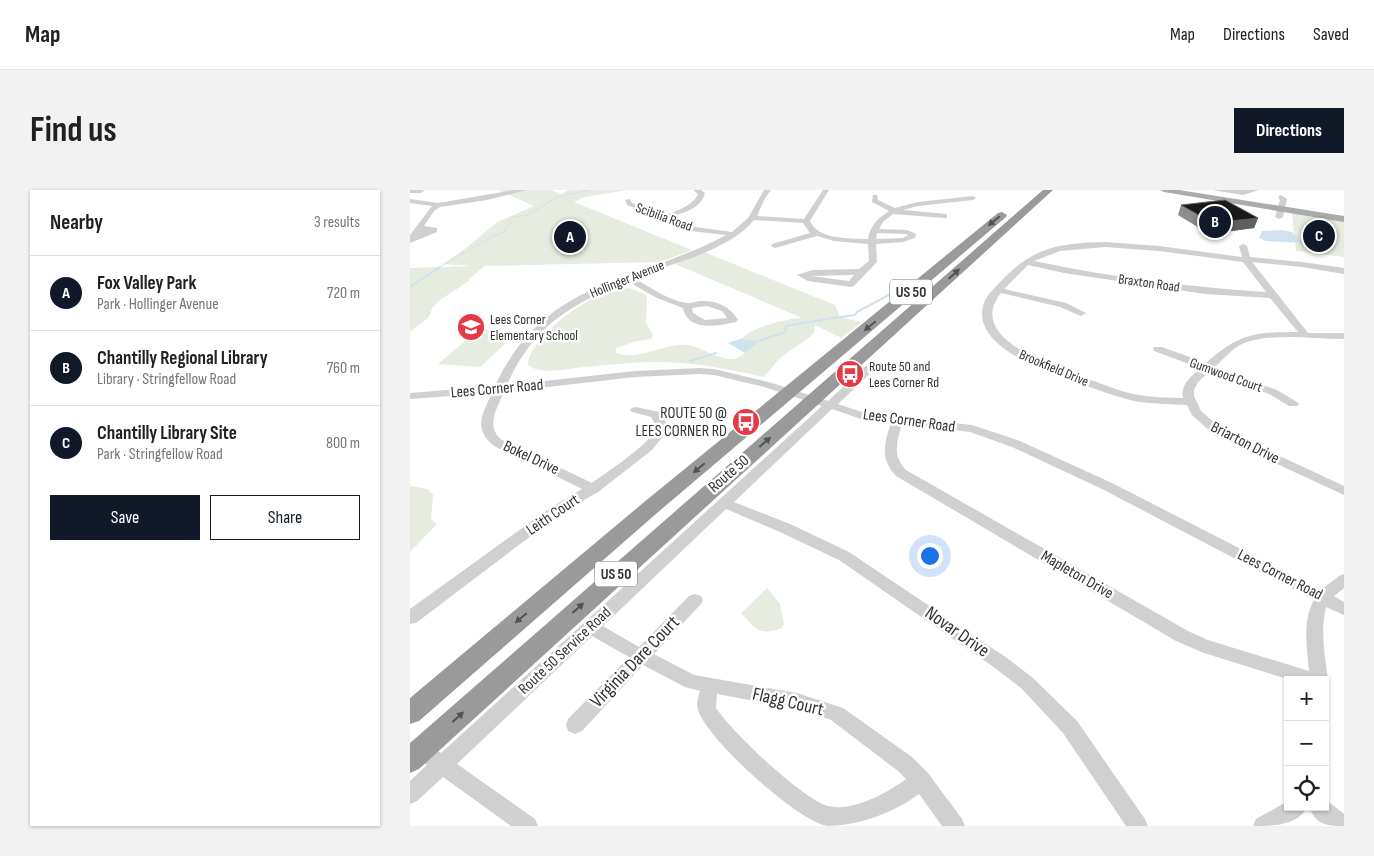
<!DOCTYPE html>
<meta charset="utf-8">
<style>
:root{--surface:#fff;--page:#f2f2f2;--text:#202124;--muted:#757577;--line:#e0e0e0;--accent:#111827}
body{margin:0;font-family:"Sofia Sans Condensed",sans-serif;background:var(--page);color:var(--text)}
.controls{position:absolute;right:15px;bottom:15px;display:grid;overflow:hidden;border-radius:0px;box-shadow:0 1px 4px #0004}
.controls button{width:45px;height:45px;display:grid;place-items:center;padding:0;border:0;border-bottom:1px solid var(--line);background:var(--surface);color:var(--text);font:25px sans-serif}
.you{position:absolute;left:519px;top:365px;width:18px;height:18px;margin:-12px;border:4px solid #fff;border-radius:50%;background:#1a73e8;box-shadow:0 0 0 8px #1a73e833}
.badge{display:grid;place-items:center;width:32px;height:32px;border-radius:50%;background:var(--accent);color:#fff;font-size:16px;font-weight:700}
.pin{position:absolute;translate:-50% -50%;border:2px solid #fff;box-shadow:0 1px 5px #0006}
.list{margin:0;padding:0;list-style:none}
h2{display:flex;justify-content:space-between;align-items:center;height:65px;margin:0;padding:0 20px;font-size:21px}
h2 small{font-size:16px;font-weight:400;color:var(--muted)}
.list li{display:grid;grid-template-columns:32px 1fr auto;gap:15px;align-items:center;box-sizing:border-box;height:75px;padding:0 20px;border-top:1px solid var(--line)}
.list b{display:block;font-size:19px;white-space:nowrap}
.list p{margin:0;font-size:16px;white-space:nowrap;color:var(--muted)}
.list em{font-size:16px;font-style:normal;color:var(--muted)}
.actions{display:flex;gap:10px;padding:15px 20px}
.actions a{flex:1;padding:11px 0;border:1px solid var(--accent);border-radius:0px;text-align:center;font-size:18px;color:var(--accent)}
.actions .main{background:var(--accent);color:#fff}
.icon{flex:none;width:28px;height:28px;fill:none;stroke:currentColor;stroke-width:2;stroke-linecap:round;stroke-linejoin:round}
.map{position:relative;flex:none;width:934px;height:636px;overflow:hidden;border-radius:0px}
header{display:flex;align-items:center;gap:30px;box-sizing:border-box;height:70px;padding:0 25px;background:var(--surface);border-bottom:1px solid var(--line)}
header strong{font-size:24px}
nav{display:flex;gap:28px;margin-inline-start:auto;font-size:18px}
.intro{display:flex;align-items:center;justify-content:space-between;box-sizing:border-box;height:120px;padding:0 30px}
h1{margin:0;font-size:35px}
.button{padding:12px 22px;border-radius:0px;background:var(--accent);color:#fff;font-size:18px;font-weight:700}
main{display:flex;gap:30px;padding:0 30px}
aside{flex:1;background:var(--surface);border-radius:0px;box-shadow:0 1px 4px #0004}
.map>svg:first-child{display:block}
.green{fill:#e6ecdf}
.water{fill:#cfe2ee}
.lines{fill:none;stroke-linecap:round;stroke-linejoin:round}
.stream-far1{stroke:#cfe2ee;stroke-width:1}
.stream{stroke:#cfe2ee;stroke-width:2}
.minor{fill:#d0d0d0;fill-rule:evenodd}
.major{fill:#ababab;fill-rule:evenodd}
.highway{fill:#9a9a9a;fill-rule:evenodd}
.wall{fill:#8c8c8c}
.shaded-wall{fill:#5f5f5f}
.building{fill:#1a1a1a;stroke:#5f5f5f}
.oneway{fill:#525252}
.labels{text-anchor:middle;dominant-baseline:central;stroke-width:5;stroke-linejoin:round;paint-order:stroke}
.far-street-label{font-size:14px;fill:#333;stroke:#fff}
.far-poi-label{font-size:14px;fill:#333;stroke:#fff;text-anchor:start}
.shield{fill:#fff;stroke:#707070;stroke-width:1}
.shield-label{font-size:15px;font-weight:bold;fill:#333}
.street-label{font-size:16px;fill:#333;stroke:#fff}
.poi-label{font-size:16px;fill:#333;stroke:#fff;text-anchor:end}
.near-street-label{font-size:19px;fill:#333;stroke:#fff}
</style>
<header>
<strong>Map</strong>
<nav><a>Map</a><a>Directions</a><a>Saved</a></nav>
</header>
<div class="intro"><h1>Find us</h1><a class="button">Directions</a></div>
<main>
<aside>
<h2>Nearby<small>3 results</small></h2>
<ul class="list">
<li><span class="badge">A</span><div><b>Fox Valley Park</b><p>Park · Hollinger Avenue</p></div><em>720 m</em></li>
<li><span class="badge">B</span><div><b>Chantilly Regional Library</b><p>Library · Stringfellow Road</p></div><em>760 m</em></li>
<li><span class="badge">C</span><div><b>Chantilly Library Site</b><p>Park · Stringfellow Road</p></div><em>800 m</em></li>
</ul>
<div class="actions"><a class="main">Save</a><a>Share</a></div>
</aside>
<div class="map">
<svg width="934" height="636" viewBox="0 0 934 636">
<rect width="100%" height="100%" fill="#fff"/>
<!-- green -->
<path class="green" d="M88,0H141L151,4L159,0H218L175,7L164,12L282,60L250,72L75,76L59,89V91L30,110L23,117L18,128L0,142V78L63,76L33,74L56,58L87,32L124,16Z
M882,23L934,31V67L886,61Z
M294,62L425,115L430,127L452,132L431,148L405,135L404,143L400,147L371,167L354,187C326,181 299,175 271,173C239,170 206,174 175,177C159,178 132,186 118,175C120,145 187,97 216,98C224,99 231,102 237,106L236,133L243,145L241,149L223,152L206,158V163C227,172 253,153 278,155C296,158 321,180 335,162L329,153C333,139 378,128 392,128L265,74Z
M69,139L108,142L70,177L28,174Z
M0,296L18,299L23,305L21,329L27,334L0,362Z
M357,398L370,414L374,434L372,438C349,446 347,440 331,423Z"/>
<!-- water -->
<path class="water" d="M873,40L882,42L893,53L856,51L849,48L852,41Z
M333,148L336,151L344,150L346,154L335,163L318,153Z"/>
<g class="lines">
<!-- stream-far1 -->
<path class="stream-far1" d="M28,78L83,46L95,42L94,38L101,33L98,31L103,27L118,25L147,7L179,0"/>
<!-- stream -->
<path class="stream" d="M0,97L30,77
M424,128L445,125L447,122L490,99
M346,152L375,142L376,136L423,128
M280,171L306,163"/>
<!-- minor -->
<path class="minor" d="M0,0H14V1L11,3H0Z
M105,0H117L77,10L30,17L24,21L14,36L27,38V42L0,53V45L22,16L0,13V9L28,13Z
M283,0H291L295,3C291,19 273,23 259,27L285,37L322,42L338,28L354,0H361L355,8L347,26L394,29L413,0H419L400,31C408,49 435,48 453,49H458C460,36 468,28 479,21L462,12L463,5H467L468,10L485,18L508,12L563,6L566,8L563,10L508,16L493,20L537,24V28H534L483,24L473,32L469,39L497,40L506,44L505,48L493,52L466,54L467,72L444,96L441,97L398,91L387,85L402,80L449,79L459,71L458,54L424,51L407,46L365,58L361,56L362,54L400,43L393,33L344,30C319,61 260,74 224,88C240,97 259,111 277,113C281,113 285,112 289,111C306,110 319,115 328,130L326,132C308,136 278,142 273,118L247,108L217,91C160,115 122,137 97,195L225,181L289,178L304,179L362,193L418,211L459,173H467L468,175L467,177L428,214L455,223L562,235L610,251L702,293L911,400L929,386L934,384V398L924,406L934,412V425L916,417C910,441 915,466 918,490L915,495V490H880L794,463L766,451L486,286C470,269 474,254 481,233L454,230L422,219L324,312L380,334L439,362L597,468L623,488L667,531L735,629L738,636H716L653,543L611,498L585,478L429,370L370,342L316,319L193,436L229,457L279,406L285,404L291,406L293,410L291,414L244,464L284,485L387,503L433,518L502,567L518,583L552,629L555,636H532L509,604C485,622 449,636 417,636C387,631 297,549 288,520C286,513 288,508 290,501L275,497L233,475L172,541L165,544L158,541L156,535L158,529L219,467L182,446L47,574L125,629L128,636H101L33,587L7,611L0,614V591L17,575L4,566L1,560L4,554L11,551L31,563L412,216L354,197L304,185L289,184L225,187L94,202C87,218 75,237 92,250L182,293C194,284 240,254 243,242C245,236 244,231 241,227L222,222L220,220L222,218L226,217L249,222L256,232L255,244L242,260L188,302L150,324L6,433L0,434V419L140,318L172,299L84,256C62,238 73,223 82,203L0,209V203L85,196C135,88 225,94 316,45L281,41L217,15L215,10L220,9L222,13C231,16 243,23 252,24C262,25 285,14 288,4ZM467,43L496,44L498,45L493,48L466,49ZM444,85L439,91L401,86H402ZM297,116L312,121L317,128L295,130L283,123L282,118ZM492,234L560,242L602,257L692,299L904,410C892,431 897,458 899,481L798,450L778,441L496,280C482,266 487,251 492,234ZM307,504L387,519L421,530L488,581L496,589C477,603 443,622 418,616C392,609 321,541 306,518Z
M802,0H849L833,5Z
M871,5L877,9L873,27L869,29L865,27L870,10L868,7Z
M696,52L749,56L832,67L829,56L833,54L837,56L840,67L892,72L934,78V84L892,77L842,72L898,143H934V149C905,149 858,142 832,154C822,159 813,169 805,177L867,200L887,212L889,214L887,216H879L859,204L799,182L788,192L784,200V206L791,221L812,239L934,296V305L804,245L782,225L777,215C759,214 741,214 724,211C700,205 678,196 655,188C627,177 560,154 574,113C577,104 587,96 593,89C625,56 652,53 696,52ZM696,57L749,61L833,72L856,102C778,97 700,87 624,71L650,61ZM618,75L654,83L795,104L860,108L888,142C844,142 829,144 796,173L752,157H744L743,159L744,161L790,178C781,187 770,195 773,208C757,208 740,207 723,204C703,199 684,191 665,184C636,173 556,147 591,103L650,117L671,126L676,123L656,113L594,99Z
M915,609L934,624V636C917,636 906,635 899,617H915Z
M878,611V617H897C888,636 862,636 843,636L846,629Z"/>
<!-- major -->
<path class="major" d="M750,0H769L934,26V32L754,2Z"/>
<!-- highway -->
<path class="highway" d="M633,0H643L9,579L0,583V553Z
M592,22L597,25L596,27L247,323L9,531L0,534V508L233,313L588,23Z"/>
</g>
<!-- wall -->
<path class="wall" d="M771,15L848,28L844,38L799,44L768,25Z"/>
<!-- shaded-wall -->
<path class="shaded-wall" d="M848,28L844,38L799,44L803,33Z"/>
<!-- building -->
<path class="building" d="M815,10L848,28L803,33L771,15Z"/>
<!-- one-way arrows -->
<defs><path id="oneway-solid" d="M-6-.8H1V-3.2L6.5 0L1 3.2V.8H-6Z" transform="scale(1.25)"/></defs>
<g class="oneway">
<use href="#oneway-solid" transform="translate(584 31) rotate(140)"/>
<use href="#oneway-solid" transform="translate(544 84) rotate(-42)"/>
<use href="#oneway-solid" transform="translate(460 136) rotate(140)"/>
<use href="#oneway-solid" transform="translate(355 252) rotate(-41)"/>
<use href="#oneway-solid" transform="translate(289 278) rotate(140)"/>
<use href="#oneway-solid" transform="translate(168 418) rotate(-42)"/>
<use href="#oneway-solid" transform="translate(111 428) rotate(140)"/>
<use href="#oneway-solid" transform="translate(48 527) rotate(-42)"/>
</g>
<!-- icons -->
<defs>
<symbol id="school-disc" viewBox="-11 -11 22 22"><circle r="9.5" fill="#e63946" stroke="#fff"/><path d="M0-5L7-2L0 1L-7-2ZM-4 1L0 2.5L4 1V4Q0 6-4 4Z" fill="#fff"/></symbol>
<symbol id="bus-disc" viewBox="-11 -11 22 22"><circle r="9.5" fill="#e63946" stroke="#fff"/><path d="M-5-6H5V4H4V6H2V4H-2V6H-4V4H-5ZM-3.5-4V0h7V-4ZM-3.5 1.2v1.5H-2V1.2ZM2 1.2v1.5H3.5V1.2Z" fill="#fff"/></symbol>
</defs>
<g fill-rule="evenodd">
<use href="#school-disc" x="45" y="121" width="32" height="32"/>
<use href="#bus-disc" x="424" y="168" width="32" height="32"/>
<use href="#bus-disc" x="320" y="216" width="32" height="32"/>
</g>
<g class="labels">
<!-- far-street labels -->
<g class="far-street-label">
<text transform="translate(254 27) rotate(20)">Scibilia Road</text>
<text transform="translate(217 89) rotate(-22)">Hollinger Avenue</text>
<text transform="translate(739 93) rotate(8)">Braxton Road</text>
<text transform="translate(644 178) rotate(23)">Brookfield Drive</text>
<text transform="translate(816 185) rotate(20)">Gumwood Court</text>
</g>
<!-- far-poi labels -->
<g class="far-poi-label">
<text x="80" y="129">Lees Corner<tspan x="80" dy="16">Elementary School</tspan></text>
<text x="459" y="176">Route 50 and<tspan x="459" dy="16">Lees Corner Rd</tspan></text>
</g>
<!-- shield labels -->
<g class="shield">
<rect x="480" y="89.5" width="42" height="25" rx="4"/>
<rect x="185" y="371.5" width="42" height="25" rx="4"/>
</g>
<g class="shield-label">
<text x="501" y="102">US 50</text>
<text x="206" y="384">US 50</text>
</g>
<!-- street labels -->
<g class="street-label">
<text transform="translate(87 199) rotate(-5)">Lees Corner Road</text>
<text transform="translate(499 231) rotate(8)">Lees Corner Road</text>
<text transform="translate(835 253) rotate(27)">Briarton Drive</text>
<text transform="translate(121 268) rotate(25)">Bokel Drive</text>
<text transform="translate(319 284) rotate(-41)">Route 50</text>
<text transform="translate(143 325) rotate(-34)">Leith Court</text>
<text transform="translate(667 385) rotate(30)">Mapleton Drive</text>
<text transform="translate(870 385) rotate(27)">Lees Corner Road</text>
<text transform="translate(155 461) rotate(-43)">Route 50 Service Road</text>
</g>
<!-- poi labels -->
<g class="poi-label">
<text x="317" y="223">ROUTE 50 @<tspan x="317" dy="18">LEES CORNER RD</tspan></text>
</g>
<!-- near-street labels -->
<g class="near-street-label">
<text transform="translate(547 442) rotate(35)">Novar Drive</text>
<text transform="translate(225 472) rotate(-46)">Virginia Dare Court</text>
<text transform="translate(378 512) rotate(13)">Flagg Court</text>
</g>
</g>
</svg>
<div class="controls">
<button>+</button>
<button>−</button>
<button><svg class="icon" aria-label="locate" viewBox="0 0 24 24"><circle cx="12" cy="12" r="6"/><path d="M12 2v4M12 18v4M2 12h4M18 12h4"/></svg></button>
</div>
<div class="you"></div>
<div class="pin badge" style="left:160px;top:47px">A</div>
<div class="pin badge" style="left:805px;top:32px">B</div>
<div class="pin badge" style="left:909px;top:46px">C</div>
</div>
</main>
